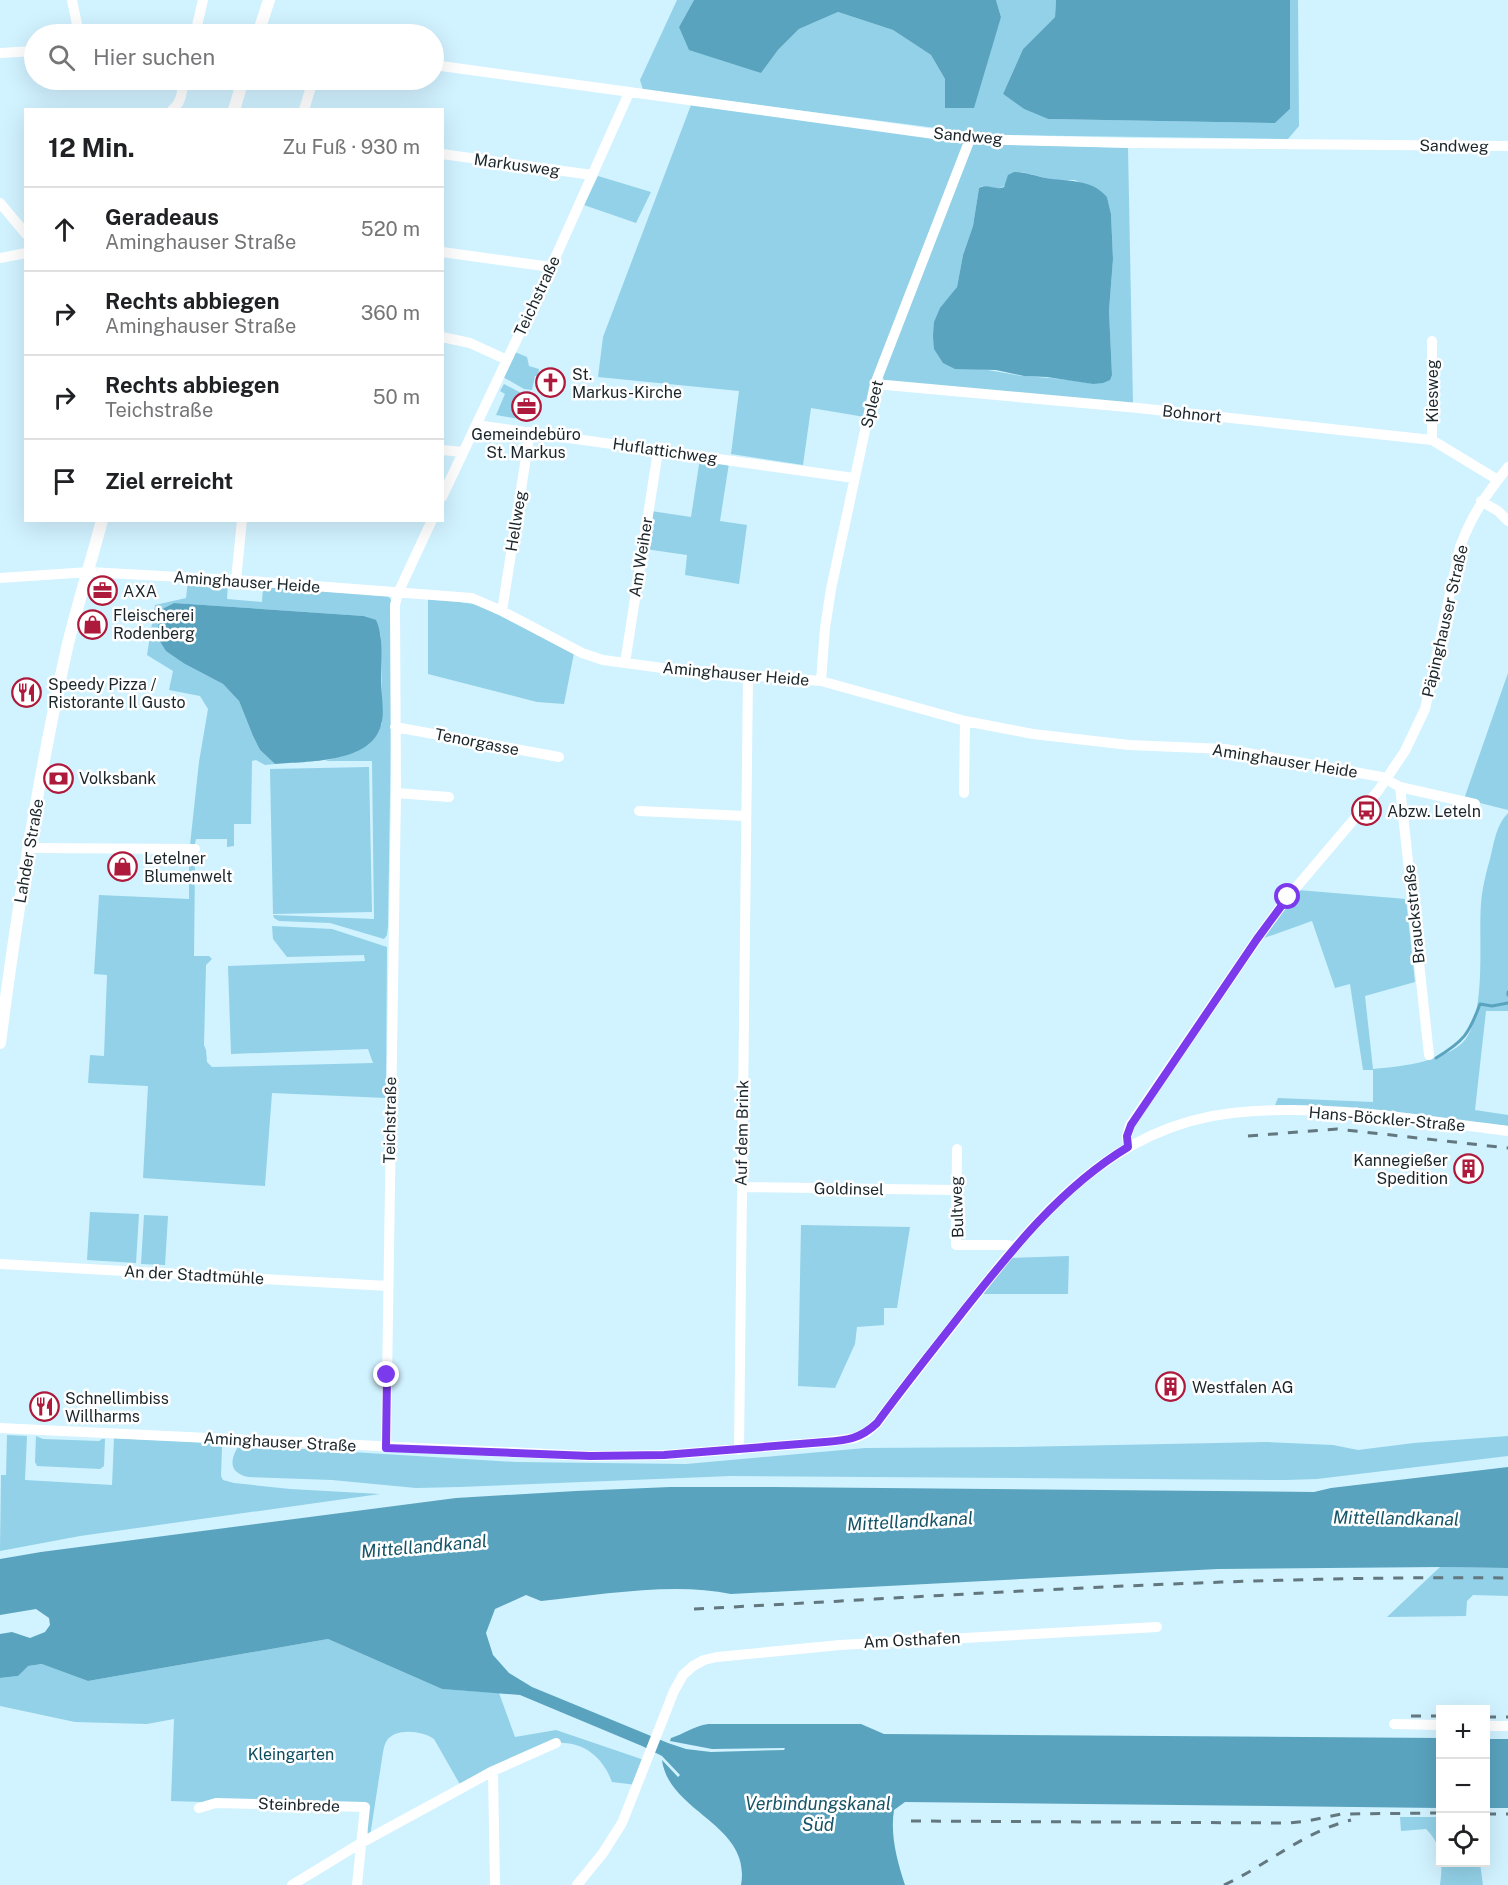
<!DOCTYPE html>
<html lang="de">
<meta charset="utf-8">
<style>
:root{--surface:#fff;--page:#f2f2f2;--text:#202124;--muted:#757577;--line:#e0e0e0}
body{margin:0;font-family:"Public Sans",sans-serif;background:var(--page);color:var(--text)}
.controls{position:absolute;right:18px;bottom:18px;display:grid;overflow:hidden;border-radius:0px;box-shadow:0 6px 24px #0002}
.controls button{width:54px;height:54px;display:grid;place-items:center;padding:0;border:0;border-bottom:2px solid var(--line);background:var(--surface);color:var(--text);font:30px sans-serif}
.stop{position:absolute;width:18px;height:18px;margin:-14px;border:4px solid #7c3aed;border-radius:50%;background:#fff}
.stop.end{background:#7c3aed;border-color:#fff;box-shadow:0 2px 6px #0008}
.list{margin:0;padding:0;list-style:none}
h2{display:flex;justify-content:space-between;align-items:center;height:78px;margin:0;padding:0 24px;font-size:26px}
h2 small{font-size:20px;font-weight:400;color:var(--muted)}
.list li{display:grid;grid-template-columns:39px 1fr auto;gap:18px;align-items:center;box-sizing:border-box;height:84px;padding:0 24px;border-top:2px solid var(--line)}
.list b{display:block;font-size:22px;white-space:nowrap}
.list p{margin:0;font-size:20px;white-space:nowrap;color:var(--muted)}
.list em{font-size:20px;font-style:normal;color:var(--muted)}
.icon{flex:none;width:33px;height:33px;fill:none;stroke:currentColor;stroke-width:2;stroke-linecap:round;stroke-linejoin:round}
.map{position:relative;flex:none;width:1508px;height:1885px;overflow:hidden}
.search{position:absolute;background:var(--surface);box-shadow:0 6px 24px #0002;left:24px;top:24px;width:420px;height:66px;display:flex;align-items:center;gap:15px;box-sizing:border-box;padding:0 21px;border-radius:33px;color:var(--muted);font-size:22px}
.panel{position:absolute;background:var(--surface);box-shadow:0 6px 24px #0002;left:24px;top:108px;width:420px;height:414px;border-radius:0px}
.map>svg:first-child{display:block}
.green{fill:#92d1e8;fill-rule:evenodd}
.water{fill:#59a3be}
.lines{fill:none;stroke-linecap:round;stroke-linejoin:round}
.stream{stroke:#59a3be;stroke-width:3}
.minor{stroke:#fff;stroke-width:10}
.tertiary{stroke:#fff;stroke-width:12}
.rail{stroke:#63777f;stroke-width:3;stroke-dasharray:10 10;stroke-linecap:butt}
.route{stroke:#7c3aed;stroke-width:8}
.labels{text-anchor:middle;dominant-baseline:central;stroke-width:5;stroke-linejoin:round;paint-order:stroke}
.street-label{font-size:16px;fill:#1a262b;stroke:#fff}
.poi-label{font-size:16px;fill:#1a262b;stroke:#fff;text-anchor:start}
.park-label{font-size:16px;fill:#0c4c5f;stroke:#fff}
.water-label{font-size:18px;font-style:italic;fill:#165467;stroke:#fff}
</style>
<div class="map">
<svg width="1508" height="1885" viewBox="0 0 1508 1885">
<rect width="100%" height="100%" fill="#d1f2ff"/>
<!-- green -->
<path class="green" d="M677,0H694L679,27L761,73L778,50L799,29L838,12L893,30L931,55L945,79L946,108L1001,17L996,0H1056L1055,17L1023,49L1003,94L1024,109L1048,119L1275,123L1290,109V0H1298L1299,126L1288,139L990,135L643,90L640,80Z
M691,105L965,142L865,417L811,408L803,465L731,454L739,391L598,377L603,337Z
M972,143L1128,148L1133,405L885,382L881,374ZM1014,172H1022L1054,180H1075L1107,197L1111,214L1113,259L1109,311L1112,375L1093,384C1070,379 1048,378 1026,376C1010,375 994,370 978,369L950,297L957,287L963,255L973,226L979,188L982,186C1004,190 1001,191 1014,172Z
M598,176L651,192L636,223L584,205Z
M515,352L527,357L529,366L539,369L538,376H535L532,390L524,389L503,377Z
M504,384L521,393L519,419L496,415L505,394L500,391Z
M700,458L729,463L720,521L747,525L739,584L685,575L687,555L645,549L651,511L691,517Z
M188,581L228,583L227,599L262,602L263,587L387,595L393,602L388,926L387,935L384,939L330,923L279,921L274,918L273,915L374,919L372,761H325L357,751L382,724L381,636C378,624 376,619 364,616L174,603L164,608L185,664L223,684L239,701L253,736L260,750L275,764L265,765L256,760L252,761L251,824H234V846L227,847V839H196L195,844L190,845L199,762L208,709L200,696L169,690L173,671L147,655L155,605L186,598Z
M428,597L479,605L574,653L564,704L537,702L428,674Z
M1508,673V810L1464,799Z
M369,767L372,912L273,914L270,769Z
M1508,813V1011H1486L1475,1110L1508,1115V1126L1358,1109L1275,1105L1278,1098L1373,1102V1070H1363L1350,984L1335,988L1312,921L1264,938L1298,890L1406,899L1415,982L1365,996L1373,1069C1399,1067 1439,1062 1460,1045C1488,1022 1478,939 1481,904C1482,889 1486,873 1490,859C1494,843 1496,825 1508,813Z
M189,855L195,862L194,956H209L212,959L206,965L204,1045L206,1050L207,1062L212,1067L373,1063L368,1049L231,1054L228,966L365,961L364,955L287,957L273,939L272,926L332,929L387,947L386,1098L272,1093L265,1186L143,1178L148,1086L88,1083L90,1055L104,1056L107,975L94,974L99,895L189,899Z
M90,1212L139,1214L136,1263L87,1260Z
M144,1215L168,1216L165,1265L141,1264Z
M801,1225L910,1227L897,1308H884V1325L857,1327L855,1344L835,1388L798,1386Z
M1069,1256L1068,1294H983L1012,1258Z
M7,1435L27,1436L25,1480L112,1485L114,1438L215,1443L222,1447L221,1476L223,1480L234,1483L290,1489L380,1494L80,1536L0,1551L1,1475H6Z
M36,1436L43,1439L99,1441L102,1439H105L104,1466L100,1469L37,1466L35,1462Z
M1508,1436V1456L1317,1479L1286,1480L731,1476L460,1487L416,1488L332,1480L248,1477C228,1472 230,1460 239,1445L515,1462L686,1464L865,1448L1015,1447L1267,1442L1333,1445L1358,1450L1414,1443Z
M1440,1567L1508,1568V1596L1473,1595L1467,1601L1466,1616L1387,1617Z
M328,1639L442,1689L499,1693L515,1737L556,1730L647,1761L637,1785L612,1782C603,1757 583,1741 556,1743L462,1788L434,1739C423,1731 394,1727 386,1742C384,1745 384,1749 383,1752L369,1843L364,1807L171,1801L174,1719L147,1724L75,1722L0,1706V1678L18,1676L27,1666L43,1664L88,1681Z
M1400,1817H1440V1862L1480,1863L1483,1885H1440C1443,1864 1442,1844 1426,1829L1401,1831Z"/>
<!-- water -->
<path class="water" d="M694,0H996L1001,17L974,108H945V79L931,55L893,30L838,12L799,29L778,50L761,73L689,50L679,27Z
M1056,0H1290V109L1275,123L1048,119L1024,109L1003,94L1023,49L1055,17Z
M1014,172C1025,172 1035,176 1046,178C1067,182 1091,178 1107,197L1111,214L1113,259L1109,311L1112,375L1110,380L1103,383L1093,384L1047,377L1024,376L996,370L955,369L943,363L934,349L933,336L934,322L940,308L957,287L963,255L973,226L979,188C987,183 996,191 1004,187L1008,175Z
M174,603L364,616L376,620C384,637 381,660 381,679C381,692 385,714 381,725C371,764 306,761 275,764L260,750L253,736L239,701L223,684L185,664L166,651L158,638L159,618L164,608Z
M1508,1467V1568L1440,1567L1218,1569L731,1594C673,1582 601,1595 541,1601L526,1595L495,1609L486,1633L493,1655L509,1673L532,1687L668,1743L686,1749L711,1752L784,1750L785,1748L712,1749L670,1741L671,1738C684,1734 694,1726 708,1724H861L884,1734L1440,1738V1808L905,1802L894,1810C890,1835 897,1861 905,1885H741C752,1824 669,1813 662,1760L678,1777L680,1775L662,1756L642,1746L520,1695L442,1689L328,1639L88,1681L42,1664L28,1666L18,1676L0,1678V1634L12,1632L30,1638L45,1632L50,1625L49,1618L36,1609L0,1615V1559L41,1552L456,1498L576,1491L670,1487H773L1314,1492L1331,1488Z
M1486,1739H1508V1808H1486Z"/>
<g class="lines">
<!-- stream -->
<path class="stream" d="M1508,992V995
M1436,1058C1464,1041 1469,1034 1480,1004L1492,1006L1508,1003"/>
<!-- minor -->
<path class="minor" d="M72,0L79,34
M195,34L203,0
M0,53L34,51
M434,65L970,139L1133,143L1508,146
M172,110C182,103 182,90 184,80
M304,110L313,80
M442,154L592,175
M0,203L26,234
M442,252L551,267
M0,258L26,253
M442,337L470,343L507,360
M875,384L1138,408L1432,440L1498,480
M476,425L854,478
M1432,440V341
M442,450L463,452
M442,497L551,267L629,93
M1481,501L1498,511L1508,521
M0,578L89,572L236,580L472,598L502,611L582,653L603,660L670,669L821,681L965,721L1033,734L1129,745L1225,749L1382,777L1400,787L1429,1055
M236,580L242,520
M502,611L530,432
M625,663L658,451
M821,681L825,628L831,589L875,384L970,139
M395,727L559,757
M1400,787L1475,804
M396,793L449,797
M964,793L965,721
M639,811L746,816
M29,848L195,849
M1128,1147L1127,1136L1130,1125L1257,939L1288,897L1378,791L1405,751L1425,709L1460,547C1472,514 1486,495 1508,467
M957,1149L956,1245H1008L1014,1248
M742,1187L956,1190
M0,1264L388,1286
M0,1428L590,1456L664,1455L825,1442L855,1438L867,1432L877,1423C905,1385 934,1349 963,1312C1034,1220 1108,1127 1232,1113C1324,1103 1417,1120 1508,1131
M386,1447L396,793L395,605L398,593L432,520
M739,1450L748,675
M1394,1724L1440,1725
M1486,1726H1508
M493,1771L495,1885
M199,1808L216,1803L365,1807L357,1885
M292,1885L361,1843L493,1771L556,1743
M577,1885L603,1853L622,1823L674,1691L683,1675L693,1666L704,1660L717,1657L840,1645L1157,1627"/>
<!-- tertiary -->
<path class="tertiary" d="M258,34L269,0
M234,110L243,80
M0,1043C17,911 38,778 67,648C77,605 91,563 102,520"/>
<!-- rail -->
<path class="rail" d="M1248,1136L1337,1129L1508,1148
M694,1609C965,1595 1236,1575 1508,1578
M1411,1716H1440
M1486,1717H1508
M1486,1814H1508
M911,1821L1288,1823L1307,1821L1341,1814L1440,1813
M1224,1885C1269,1864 1303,1832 1351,1820"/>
</g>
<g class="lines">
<!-- route -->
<path class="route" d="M387,1375L386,1448L590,1456L664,1455L825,1442C848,1440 860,1439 877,1423C904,1386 933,1350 961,1314C1010,1252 1060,1188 1128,1147L1127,1136L1131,1125L1257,939L1288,897"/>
</g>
<!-- icons -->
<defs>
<symbol id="church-ring" viewBox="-11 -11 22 22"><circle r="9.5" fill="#fff" stroke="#ae1a3b" stroke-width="1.5"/><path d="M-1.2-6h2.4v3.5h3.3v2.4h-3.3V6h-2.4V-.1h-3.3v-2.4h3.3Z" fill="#ae1a3b"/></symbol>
<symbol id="office-ring" viewBox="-11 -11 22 22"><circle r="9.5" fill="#fff" stroke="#ae1a3b" stroke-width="1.5"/><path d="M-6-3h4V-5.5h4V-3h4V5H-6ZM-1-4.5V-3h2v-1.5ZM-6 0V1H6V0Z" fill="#ae1a3b"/></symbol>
<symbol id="shop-ring" viewBox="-11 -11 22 22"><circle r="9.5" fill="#fff" stroke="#ae1a3b" stroke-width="1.5"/><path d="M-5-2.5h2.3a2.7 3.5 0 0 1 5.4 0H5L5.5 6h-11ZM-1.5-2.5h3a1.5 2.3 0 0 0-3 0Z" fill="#ae1a3b"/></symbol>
<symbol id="restaurant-ring" viewBox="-11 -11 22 22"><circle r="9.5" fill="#fff" stroke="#ae1a3b" stroke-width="1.5"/><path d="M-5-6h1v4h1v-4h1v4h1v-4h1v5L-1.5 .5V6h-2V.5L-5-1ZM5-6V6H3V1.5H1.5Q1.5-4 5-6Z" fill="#ae1a3b"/></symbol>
<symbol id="bank-ring" viewBox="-11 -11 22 22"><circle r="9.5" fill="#fff" stroke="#ae1a3b" stroke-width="1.5"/><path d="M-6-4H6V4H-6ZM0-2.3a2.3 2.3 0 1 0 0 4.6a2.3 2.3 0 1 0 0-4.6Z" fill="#ae1a3b"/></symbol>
<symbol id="bus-ring" viewBox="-11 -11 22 22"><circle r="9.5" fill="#fff" stroke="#ae1a3b" stroke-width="1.5"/><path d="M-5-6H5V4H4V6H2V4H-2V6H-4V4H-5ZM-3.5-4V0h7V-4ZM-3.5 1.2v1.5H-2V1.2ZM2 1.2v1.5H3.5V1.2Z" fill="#ae1a3b"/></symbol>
<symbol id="building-ring" viewBox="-11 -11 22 22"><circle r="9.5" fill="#fff" stroke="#ae1a3b" stroke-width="1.5"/><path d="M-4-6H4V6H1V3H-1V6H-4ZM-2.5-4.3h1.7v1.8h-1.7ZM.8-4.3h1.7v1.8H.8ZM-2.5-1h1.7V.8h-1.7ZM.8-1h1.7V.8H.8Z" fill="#ae1a3b"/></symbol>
</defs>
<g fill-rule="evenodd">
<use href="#church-ring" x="534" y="366" width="33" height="33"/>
<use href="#office-ring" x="510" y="390" width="33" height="33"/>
<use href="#office-ring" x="86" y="574" width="33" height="33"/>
<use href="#shop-ring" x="76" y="608" width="33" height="33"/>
<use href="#restaurant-ring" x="10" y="676" width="33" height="33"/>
<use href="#bank-ring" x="42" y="762" width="33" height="33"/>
<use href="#bus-ring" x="1350" y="794" width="33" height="33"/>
<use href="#shop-ring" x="106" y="850" width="33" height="33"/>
<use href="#building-ring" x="1452" y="1152" width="33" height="33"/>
<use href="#building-ring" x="1154" y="1370" width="33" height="33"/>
<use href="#restaurant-ring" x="28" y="1390" width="33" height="33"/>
</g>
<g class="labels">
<!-- street labels -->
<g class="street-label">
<text transform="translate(968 136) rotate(5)">Sandweg</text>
<text transform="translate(1454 146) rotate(1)">Sandweg</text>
<text transform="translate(517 165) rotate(8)">Markusweg</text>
<text transform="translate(537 296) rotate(-65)">Teichstraße</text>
<text transform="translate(1432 391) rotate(-90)">Kiesweg</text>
<text transform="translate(872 404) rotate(-76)">Spleet</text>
<text transform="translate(1192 414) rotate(6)">Bohnort</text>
<text transform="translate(665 451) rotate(8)">Huflattichweg</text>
<text transform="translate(516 521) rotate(-81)">Hellweg</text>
<text transform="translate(641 557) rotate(-81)">Am Weiher</text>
<text transform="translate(247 582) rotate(4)">Aminghauser Heide</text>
<text transform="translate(1445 621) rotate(-77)">Päpinghauser Straße</text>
<text transform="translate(736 674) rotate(5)">Aminghauser Heide</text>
<text transform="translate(477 742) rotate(11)">Tenorgasse</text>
<text transform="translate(1285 761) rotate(9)">Aminghauser Heide</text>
<text transform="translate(29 851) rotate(-80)">Lahder Straße</text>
<text transform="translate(1414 914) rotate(-96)">Brauckstraße</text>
<text transform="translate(1387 1119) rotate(5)">Hans-Böckler-Straße</text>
<text transform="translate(390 1120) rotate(-89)">Teichstraße</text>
<text transform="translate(742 1133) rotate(-89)">Auf dem Brink</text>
<text transform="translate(849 1189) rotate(1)">Goldinsel</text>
<text transform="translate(957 1207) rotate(-92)">Bultweg</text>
<text transform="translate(194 1275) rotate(3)">An der Stadtmühle</text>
<text transform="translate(280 1442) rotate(3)">Aminghauser Straße</text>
<text transform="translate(912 1640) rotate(-3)">Am Osthafen</text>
<text transform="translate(299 1805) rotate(2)">Steinbrede</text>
</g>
<!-- poi labels -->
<g class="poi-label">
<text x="572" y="374">St.<tspan x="572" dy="18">Markus-Kirche</tspan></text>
<text x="526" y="434" text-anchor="middle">Gemeindebüro<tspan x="526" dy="18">St. Markus</tspan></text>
<text x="123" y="591">AXA</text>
<text x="113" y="615">Fleischerei<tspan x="113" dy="18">Rodenberg</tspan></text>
<text x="48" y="684">Speedy Pizza /<tspan x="48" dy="18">Ristorante Il Gusto</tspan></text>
<text x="79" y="778">Volksbank</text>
<text x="1387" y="811">Abzw. Leteln</text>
<text x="144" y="858">Letelner<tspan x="144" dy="18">Blumenwelt</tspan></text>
<text x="1448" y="1160" text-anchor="end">Kannegießer<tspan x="1448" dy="18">Spedition</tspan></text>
<text x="1192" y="1387">Westfalen AG</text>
<text x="65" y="1398">Schnellimbiss<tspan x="65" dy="18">Willharms</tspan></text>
</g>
<!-- park labels -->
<g class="park-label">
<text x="291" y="1754">Kleingarten</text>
</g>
<!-- water labels -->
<g class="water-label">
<text transform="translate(1396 1518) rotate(1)">Mittellandkanal</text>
<text transform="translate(910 1521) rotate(-3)">Mittellandkanal</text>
<text transform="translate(424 1546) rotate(-5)">Mittellandkanal</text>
<text x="818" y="1803">Verbindungskanal<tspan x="818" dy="21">Süd</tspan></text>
</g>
</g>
</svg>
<div class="controls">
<button>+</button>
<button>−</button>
<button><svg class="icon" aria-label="locate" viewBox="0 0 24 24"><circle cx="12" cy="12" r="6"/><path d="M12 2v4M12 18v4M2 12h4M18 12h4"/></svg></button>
</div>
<div class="stop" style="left:1288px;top:897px"></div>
<div class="stop end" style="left:387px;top:1375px"></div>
<div class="search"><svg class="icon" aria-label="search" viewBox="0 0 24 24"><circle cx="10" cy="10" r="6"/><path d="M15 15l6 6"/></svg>Hier suchen</div>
<section class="panel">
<h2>12 Min.<small>Zu Fuß · 930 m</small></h2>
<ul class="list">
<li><svg class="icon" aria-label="ahead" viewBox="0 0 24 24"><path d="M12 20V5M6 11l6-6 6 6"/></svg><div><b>Geradeaus</b><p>Aminghauser Straße</p></div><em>520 m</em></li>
<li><svg class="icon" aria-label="right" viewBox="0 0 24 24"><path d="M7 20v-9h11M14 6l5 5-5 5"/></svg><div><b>Rechts abbiegen</b><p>Aminghauser Straße</p></div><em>360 m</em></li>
<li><svg class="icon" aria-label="right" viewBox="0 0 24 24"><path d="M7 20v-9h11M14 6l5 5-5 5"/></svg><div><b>Rechts abbiegen</b><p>Teichstraße</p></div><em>50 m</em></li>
<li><svg class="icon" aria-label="arrive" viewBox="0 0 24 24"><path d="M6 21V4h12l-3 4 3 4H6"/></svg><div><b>Ziel erreicht</b></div></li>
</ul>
</section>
</div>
